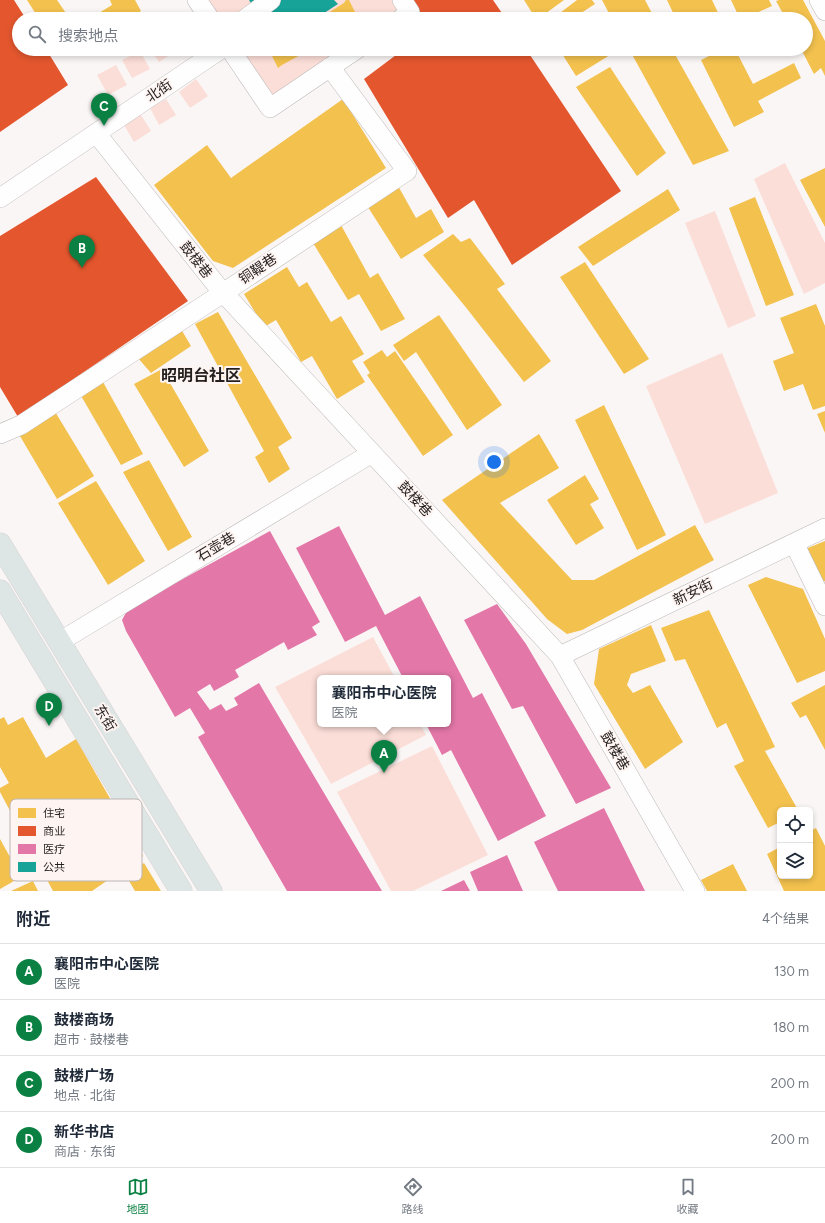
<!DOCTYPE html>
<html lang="zh">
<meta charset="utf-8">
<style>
:root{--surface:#fff;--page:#f6f6f7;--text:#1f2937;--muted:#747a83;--line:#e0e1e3;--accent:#0b8043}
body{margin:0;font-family:Figtree,"Noto Sans SC",sans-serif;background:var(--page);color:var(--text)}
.controls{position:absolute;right:12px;bottom:12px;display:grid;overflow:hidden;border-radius:6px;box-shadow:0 2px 6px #0003}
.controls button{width:36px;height:36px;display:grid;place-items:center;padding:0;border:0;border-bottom:1px solid var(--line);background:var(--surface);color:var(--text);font:20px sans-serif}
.you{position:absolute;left:494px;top:462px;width:14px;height:14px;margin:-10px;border:3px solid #fff;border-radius:50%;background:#1a73e8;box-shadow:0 0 0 6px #1a73e833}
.badge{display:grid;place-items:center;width:26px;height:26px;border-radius:50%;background:var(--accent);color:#fff;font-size:13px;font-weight:700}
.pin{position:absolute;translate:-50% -33px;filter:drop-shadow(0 1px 2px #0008)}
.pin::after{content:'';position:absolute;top:21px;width:14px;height:12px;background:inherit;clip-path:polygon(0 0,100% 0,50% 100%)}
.popup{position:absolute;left:317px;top:675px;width:134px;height:52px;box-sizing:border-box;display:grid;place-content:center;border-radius:6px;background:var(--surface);filter:drop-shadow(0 1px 3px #0005);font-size:13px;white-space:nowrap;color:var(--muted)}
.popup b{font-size:15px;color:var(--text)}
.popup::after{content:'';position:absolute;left:50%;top:100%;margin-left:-8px;border:8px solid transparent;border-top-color:var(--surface)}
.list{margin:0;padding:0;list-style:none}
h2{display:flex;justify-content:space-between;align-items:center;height:52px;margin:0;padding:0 16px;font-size:17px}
h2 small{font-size:13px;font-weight:400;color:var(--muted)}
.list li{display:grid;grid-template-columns:26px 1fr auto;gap:12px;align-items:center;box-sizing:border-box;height:56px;padding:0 16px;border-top:1px solid var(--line)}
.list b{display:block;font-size:15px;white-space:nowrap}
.list p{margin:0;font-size:13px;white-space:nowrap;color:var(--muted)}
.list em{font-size:13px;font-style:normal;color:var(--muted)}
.icon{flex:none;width:22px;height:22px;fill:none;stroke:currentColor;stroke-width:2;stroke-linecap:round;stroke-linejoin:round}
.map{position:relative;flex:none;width:825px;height:891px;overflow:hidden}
.search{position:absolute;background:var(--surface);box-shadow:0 2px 6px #0003;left:12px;right:12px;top:12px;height:44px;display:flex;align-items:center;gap:10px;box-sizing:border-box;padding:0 14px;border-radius:22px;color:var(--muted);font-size:15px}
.sheet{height:276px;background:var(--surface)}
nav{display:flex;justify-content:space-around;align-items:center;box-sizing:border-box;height:56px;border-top:1px solid var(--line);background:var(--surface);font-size:11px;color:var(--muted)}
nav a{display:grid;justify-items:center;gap:2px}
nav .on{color:var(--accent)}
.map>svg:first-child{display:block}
.green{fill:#fbded7}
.homes{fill:#f2c14e}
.shops{fill:#e4572e}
.health{fill:#e377a8}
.public{fill:#17a398}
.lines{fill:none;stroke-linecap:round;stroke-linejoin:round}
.street-casing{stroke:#bdb9b8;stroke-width:20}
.primary-casing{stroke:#d6d3d3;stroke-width:23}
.street{stroke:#fefefe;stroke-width:19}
.primary{stroke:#dee6e5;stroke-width:22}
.labels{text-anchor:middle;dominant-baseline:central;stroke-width:4;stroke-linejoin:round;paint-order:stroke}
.street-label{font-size:14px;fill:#231f1e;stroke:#fef5f3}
.quarter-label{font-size:16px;font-weight:bold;fill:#231f1e;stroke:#fef5f3}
.key{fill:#fef5f3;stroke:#bcb5b3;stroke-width:1}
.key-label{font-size:11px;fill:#231f1e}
</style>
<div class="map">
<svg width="825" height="891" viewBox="0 0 825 891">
<rect width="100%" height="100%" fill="#fbf6f6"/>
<!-- green -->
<path class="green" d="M197,0H402L401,19H210Z
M150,49H179L159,62Z
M230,49H357L270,108Z
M140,51L150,69L132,78L122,60Z
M116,65L127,85L108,95L97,75Z
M196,79L208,96L190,108L179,92Z
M166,99L176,115L159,125L150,108Z
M141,115L151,131L134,142L124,125Z
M785,163L825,243V283L804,294L754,179Z
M715,211L756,316L728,328L685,223Z
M722,353L778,493L705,524L646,386Z
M373,637L395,678H320V724H420L426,735L331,784L275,687Z
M432,746L488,855L413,891H391L337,792Z"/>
<!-- homes -->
<path class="homes" d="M27,0H57L70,19H39Z
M110,0H135L141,11L129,19H89L112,5Z
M346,0H349L356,14L359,17L351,19H326L322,15L328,13L344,3Z
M524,0H564L538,19H536Z
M577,0H592L595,4L581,13L585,19H552Z
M602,0H645L655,19H612Z
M667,0H712L721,19H676Z
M731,0H769L772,6L743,19H740Z
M779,0H803L825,41V76L821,68L814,74L801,49H806V19H786L776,1Z
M276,49H297L302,54L282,65L278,68L272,56L269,53Z
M559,49H605L610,55L576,76Z
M629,49H672L729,151L693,165Z
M723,49H735L753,84L794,63L801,78L758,101L764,112L734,127L701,60Z
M610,67L666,153L637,176L576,87Z
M343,99L386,168L233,268L213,261L154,185L207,145L231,178Z
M825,168V227L800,180Z
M397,184L416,218L431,209L444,232L401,259L366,204Z
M668,189L680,210L593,266L578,247Z
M755,197L794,295L766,306L729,208Z
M341,225L370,278L378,273L405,319L381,331L359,294L348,300L313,243Z
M453,234L461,242L470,238L505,284L497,289L551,361L524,382L468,310L423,255Z
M585,262L649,359L624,374L560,277Z
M287,267L299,287L307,282L331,322L341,316L364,354L352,361L365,382L337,399L312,356L301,362L276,320L264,327L244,294Z
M816,304L825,326V406L813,410L803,384L784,391L773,361L794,353L780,318Z
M218,312L292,438L278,447L290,469L269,483L255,457L264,451L195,324Z
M439,315L502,405L467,430L416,352L404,361L393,345Z
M181,329L191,346L151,373L138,358Z
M382,350L387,357L395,351L453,435L423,456L367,375L370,373L363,362Z
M162,369L209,451L184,467L134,384Z
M103,382L143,454L121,465L80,394Z
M604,405L666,535L637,550L575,420Z
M54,410L94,476L57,499L17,431Z
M825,411V433L817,414Z
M539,434L559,468L500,503L572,580H594L695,525L714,560L582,630L567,634L547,619L442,500Z
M149,460L192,537L168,551L123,472Z
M585,475L599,499L590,504L604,528L576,545L547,500Z
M96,481L145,561L108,585L58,503Z
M825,541V581L819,584L803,550Z
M766,577L803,589L825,639V671L797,683L748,585Z
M709,610L775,747L765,751L798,810H780V822L768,828L734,766L744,761L726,723L717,728L685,659L675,661L661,628Z
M651,625L666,661L631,674L627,685L633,693L650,685L683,742L645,769L594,684L599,649Z
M825,685V750L806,715L800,718L791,703Z
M4,717L8,725L23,717L46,758L76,739L143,856L92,891H53L0,792V788L9,783L0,767V719Z
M816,828L825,846V891H784L767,854L780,847V876H810V831Z
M0,839L21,877L0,889Z
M144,863L161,891H135L125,874Z
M733,864L747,891H707L701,880Z
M33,881L38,891H11Z"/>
<!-- shops -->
<path class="shops" d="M0,0H14L26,19H19V49H46L68,85L0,132Z
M408,0H493L506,19H420Z
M404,49H526L621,191L512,265L474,200L448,218L364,79Z
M96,177L188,301L18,417L0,387V236Z"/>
<!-- health -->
<path class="health" d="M339,526L385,615L420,596L473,698L482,693L546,816L498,841L451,750L442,755L426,724H448V678H403L376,626L345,642L296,548Z
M270,531L320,622L312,627L317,635L288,650L284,642L235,670L239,677L214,691L210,684L197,692L210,710L221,704L226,711L238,705L234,698L259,683L382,891H287L198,737L205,733L190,708L175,717L126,631L122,620L128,609Z
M497,604L526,644L611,788L576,804L523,706L512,709L464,620Z
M604,808L645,891H558L534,842Z
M507,855L523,891H478L470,872Z
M464,880L470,891H441Z"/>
<!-- public -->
<path class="public" d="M249,0H334L338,4L315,19H261Z"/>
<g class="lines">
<defs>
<path id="street" d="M197,0L210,19
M819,0L825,11
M245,19L271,0
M401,19L410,12L402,0
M230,49L270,108L357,49
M96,133L218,287L560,656L695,891
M0,198L221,49
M0,434L21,425L223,293L407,171L330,67
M794,543L825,606
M59,642L372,453
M560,656L825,528"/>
<path id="primary" d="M0,544L211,891
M0,591L181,891"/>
</defs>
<!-- street casing -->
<use href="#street" class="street-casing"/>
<!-- primary casing -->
<use href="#primary" class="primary-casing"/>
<!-- street -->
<use href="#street" class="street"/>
<!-- primary -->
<use href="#primary" class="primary"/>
</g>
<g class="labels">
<!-- street labels -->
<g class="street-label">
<text transform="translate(159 91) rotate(-34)">北街</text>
<text transform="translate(196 260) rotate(52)">鼓楼巷</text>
<text transform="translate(258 269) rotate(-34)">铜鞮巷</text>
<text transform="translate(415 499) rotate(47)">鼓楼巷</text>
<text transform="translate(216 547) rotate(-31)">石壶巷</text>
<text transform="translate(693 592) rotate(-26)">新安街</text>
<text transform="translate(105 718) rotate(59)">东街</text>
<text transform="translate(615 751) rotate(60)">鼓楼巷</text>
</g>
<!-- quarter labels -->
<g class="quarter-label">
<text x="201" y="375">昭明台社区</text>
</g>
</g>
<!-- legend -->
<rect x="10" y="799" width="132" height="82" rx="6" class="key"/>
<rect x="18" y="808" width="18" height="10" fill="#f2c14e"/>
<rect x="18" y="826" width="18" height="10" fill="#e4572e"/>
<rect x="18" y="844" width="18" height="10" fill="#e377a8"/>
<rect x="18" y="862" width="18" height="10" fill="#17a398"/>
<g class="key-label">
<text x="43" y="817">住宅</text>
<text x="43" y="835">商业</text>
<text x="43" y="853">医疗</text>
<text x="43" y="871">公共</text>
</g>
</svg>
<div class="controls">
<button><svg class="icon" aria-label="locate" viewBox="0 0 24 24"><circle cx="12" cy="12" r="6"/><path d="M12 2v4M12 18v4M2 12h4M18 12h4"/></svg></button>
<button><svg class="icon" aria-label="layers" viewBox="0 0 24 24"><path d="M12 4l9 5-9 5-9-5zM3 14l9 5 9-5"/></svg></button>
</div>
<div class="you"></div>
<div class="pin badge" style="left:384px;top:773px">A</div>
<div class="popup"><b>襄阳市中心医院</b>医院</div>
<div class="pin badge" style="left:82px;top:268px">B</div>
<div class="pin badge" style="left:104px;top:126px">C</div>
<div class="pin badge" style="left:49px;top:726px">D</div>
<div class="search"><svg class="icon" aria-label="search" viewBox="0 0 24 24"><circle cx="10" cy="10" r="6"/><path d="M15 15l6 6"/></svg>搜索地点</div>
</div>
<section class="sheet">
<h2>附近<small>4个结果</small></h2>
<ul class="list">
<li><span class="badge">A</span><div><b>襄阳市中心医院</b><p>医院</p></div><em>130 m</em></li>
<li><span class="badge">B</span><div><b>鼓楼商场</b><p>超市 · 鼓楼巷</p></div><em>180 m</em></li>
<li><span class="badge">C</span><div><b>鼓楼广场</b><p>地点 · 北街</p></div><em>200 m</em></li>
<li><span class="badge">D</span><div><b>新华书店</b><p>商店 · 东街</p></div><em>200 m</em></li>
</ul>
</section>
<nav>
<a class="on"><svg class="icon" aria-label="map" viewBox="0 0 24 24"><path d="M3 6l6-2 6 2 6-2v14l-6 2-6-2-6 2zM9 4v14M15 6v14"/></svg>地图</a>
<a><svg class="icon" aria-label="directions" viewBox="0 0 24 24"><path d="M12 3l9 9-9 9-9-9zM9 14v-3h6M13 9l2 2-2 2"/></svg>路线</a>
<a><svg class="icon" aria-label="saved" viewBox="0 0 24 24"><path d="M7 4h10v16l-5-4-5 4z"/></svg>收藏</a>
</nav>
